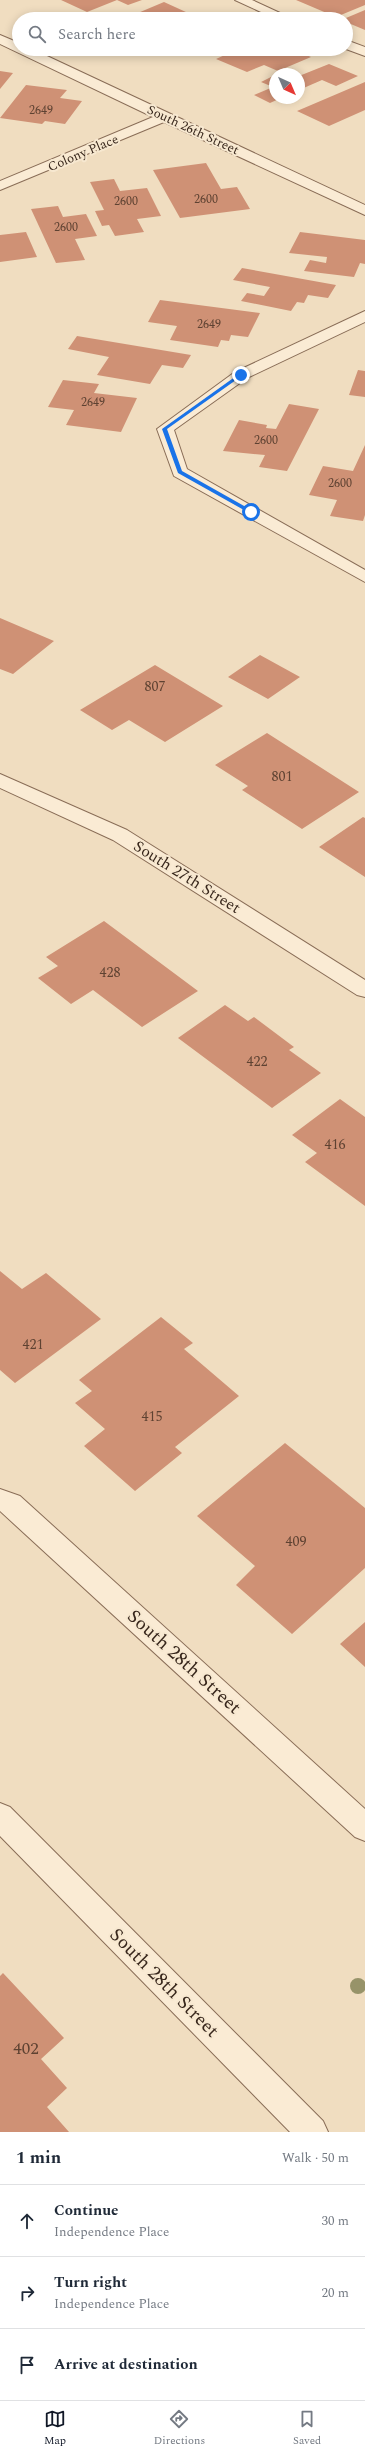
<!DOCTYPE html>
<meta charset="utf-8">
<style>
:root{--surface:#fff;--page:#f2f2f3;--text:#1f2937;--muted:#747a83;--line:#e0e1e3;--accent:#111827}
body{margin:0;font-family:Spectral,serif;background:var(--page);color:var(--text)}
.compass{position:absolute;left:269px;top:68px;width:36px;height:36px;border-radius:50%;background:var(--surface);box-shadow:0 2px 10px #0003;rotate:136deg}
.stop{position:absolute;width:12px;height:12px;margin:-9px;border:3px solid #1a73e8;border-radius:50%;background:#fff}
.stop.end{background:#1a73e8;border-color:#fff;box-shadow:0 1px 4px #0008}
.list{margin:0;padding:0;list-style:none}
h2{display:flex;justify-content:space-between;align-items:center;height:52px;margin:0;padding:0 16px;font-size:17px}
h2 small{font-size:13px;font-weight:400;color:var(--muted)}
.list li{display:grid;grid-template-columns:26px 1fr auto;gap:12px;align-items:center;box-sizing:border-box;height:72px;padding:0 16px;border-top:1px solid var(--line)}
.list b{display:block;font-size:15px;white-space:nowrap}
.list p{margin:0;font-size:13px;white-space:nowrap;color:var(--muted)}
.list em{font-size:13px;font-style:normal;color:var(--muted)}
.icon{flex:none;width:22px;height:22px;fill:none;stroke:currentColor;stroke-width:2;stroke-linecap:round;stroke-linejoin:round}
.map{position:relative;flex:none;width:365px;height:2132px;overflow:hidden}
.search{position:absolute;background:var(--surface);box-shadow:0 2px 10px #0003;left:12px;right:12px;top:12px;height:44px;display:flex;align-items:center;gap:10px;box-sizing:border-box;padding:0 14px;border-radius:22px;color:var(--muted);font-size:15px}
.sheet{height:268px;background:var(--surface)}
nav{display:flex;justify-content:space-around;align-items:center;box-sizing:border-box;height:56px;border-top:1px solid var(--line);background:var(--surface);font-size:11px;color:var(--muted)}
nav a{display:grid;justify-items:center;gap:2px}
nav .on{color:var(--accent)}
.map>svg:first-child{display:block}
.building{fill:#cf9175}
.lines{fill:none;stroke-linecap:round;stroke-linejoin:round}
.service-casing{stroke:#896d57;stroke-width:2}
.minor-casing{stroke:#896d57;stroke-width:2}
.tertiary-casing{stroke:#896d57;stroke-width:2}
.service{fill:#faebd4;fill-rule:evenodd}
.minor{fill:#faebd4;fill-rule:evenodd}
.tertiary{fill:#faebd4;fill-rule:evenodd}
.tree{fill:#979369}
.route{fill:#1a73e8}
.labels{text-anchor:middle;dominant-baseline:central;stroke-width:4;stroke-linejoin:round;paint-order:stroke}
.far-number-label{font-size:12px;fill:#5e4232}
.far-street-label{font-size:13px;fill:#38271c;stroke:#f7e8d0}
.number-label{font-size:14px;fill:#5e4232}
.street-label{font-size:16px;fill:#38271c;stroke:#f7e8d0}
.near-number-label{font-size:17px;fill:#5e4232}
.near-street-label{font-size:19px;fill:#38271c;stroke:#f7e8d0}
</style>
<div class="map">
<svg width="365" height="2132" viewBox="0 0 365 2132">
<rect width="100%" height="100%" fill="#f0ddc0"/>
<!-- building -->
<path class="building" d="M61,0H142L128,5L117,0L87,12Z
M296,0H365V5L336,17Z
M164,2L199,18L110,19L120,15L126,18Z
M365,10V30L346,22V18Z
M176,49H198L186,54Z
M238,49H293L311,57L278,71L264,65L247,72L216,59Z
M329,64L358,76L336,86L322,80L299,90V76Z
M0,71L13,73L0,89Z
M275,75V98H281L270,103L254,95L273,87L261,82Z
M365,82V110L329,126L297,111Z
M26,85L67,90L60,98L82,101L65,124L45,121L42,124L0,118Z
M206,163L221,189L237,187L250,209L180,218L153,170Z
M114,179L120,191L147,188L161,216L137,219L144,232L115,236L109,225L102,226L95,211L104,210L90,182Z
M58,206L63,217L86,214L97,236L75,239L85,260L56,263L31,209Z
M26,232L37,257L0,262V235Z
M300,232L365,240V264L360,263L354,277L304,271L310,260L326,263L327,257L289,253Z
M242,268L336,285L328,298L308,295L304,303L297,302L291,311L241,301L247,293L264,296L270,287L233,280Z
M160,300L260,313L248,337L231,335L229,341L221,340L218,347L170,340L177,326L148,322Z
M77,336L191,355L183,368L162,365L150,384L97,375L109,357L68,349Z
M358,370L365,371V397L349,395Z
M63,380L99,384L94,393L137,398L121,432L66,425L74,410L48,407Z
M289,404L319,409L287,471L259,467L265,455L223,451L239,420L267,425L266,428L276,429Z
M365,445V515L363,521L330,516L337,500L309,495L323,466L353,471Z
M0,618L54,641L13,674L0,669Z
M260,655L300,677L268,699L228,677Z
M155,665L223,706L165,742L129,720L112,730L80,710Z
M267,733L359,792L302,829L242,790L248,786L215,765Z
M363,817L365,818V877L319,847Z
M104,921L198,991L142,1027L93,990L71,1004L38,978L58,966L46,957Z
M225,1005L248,1021L254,1017L294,1047L289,1050L321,1073L272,1108L178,1038Z
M340,1099L365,1117V1206L305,1162L317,1153L292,1135Z
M0,1271L22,1289L46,1273L101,1319L15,1383L0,1370Z
M161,1317L193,1343L184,1349L239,1396L175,1447L182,1453L135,1491L84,1446L105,1429L75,1403L92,1391L79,1380Z
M285,1443L365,1508V1568L292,1634L236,1585L255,1566L197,1516Z
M365,1622V1667L340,1644Z
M3,1973L64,2038L41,2059L67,2088L47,2107L69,2132H0V1976Z"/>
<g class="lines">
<defs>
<path id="service" d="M235,0H252L293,19H276Z
M346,40L365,47V56L346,49Z"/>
<path id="minor" d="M0,35L19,43V49H32L365,205V215L164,122L0,190V181L153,117L0,44Z
M365,311V322L247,378L174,430L187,469L365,570V582L174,476L157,429L235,372Z
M0,1489L20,1496L365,1809V1841L355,1837L0,1511Z
M0,1803L10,1807L323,2121L328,2132H290L0,1836Z"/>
<path id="tertiary" d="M0,774L127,830L365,980V997L357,995L113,840L0,788Z"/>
</defs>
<!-- service casing -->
<use href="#service" class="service-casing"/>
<!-- minor casing -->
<use href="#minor" class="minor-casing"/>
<!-- tertiary casing -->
<use href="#tertiary" class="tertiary-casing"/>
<!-- service -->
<use href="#service" class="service"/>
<!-- minor -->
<use href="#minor" class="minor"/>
<!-- tertiary -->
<use href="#tertiary" class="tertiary"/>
</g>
<!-- trees -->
<circle class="tree" cx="358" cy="1986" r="8"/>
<!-- route -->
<path class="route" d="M239,374L243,375L167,429L182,471L253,511L251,514L178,473L162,429Z"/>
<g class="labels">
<!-- far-number labels -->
<g class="far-number-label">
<text x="41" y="110">2649</text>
<text x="206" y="199">2600</text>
<text x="126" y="201">2600</text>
<text x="66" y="227">2600</text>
<text x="209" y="324">2649</text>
<text x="93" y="402">2649</text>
<text x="266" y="440">2600</text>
<text x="340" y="483">2600</text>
</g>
<!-- far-street labels -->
<g class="far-street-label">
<text transform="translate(193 130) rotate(25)">South 26th Street</text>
<text transform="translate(83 153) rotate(-23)">Colony Place</text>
</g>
<!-- number labels -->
<g class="number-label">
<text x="155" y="686">807</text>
<text x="282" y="776">801</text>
<text x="110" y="972">428</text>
<text x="257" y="1061">422</text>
<text x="335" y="1144">416</text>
<text x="33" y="1344">421</text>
<text x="152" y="1416">415</text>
<text x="296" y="1541">409</text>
</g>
<!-- street labels -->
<g class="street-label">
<text transform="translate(187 877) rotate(32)">South 27th Street</text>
</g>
<!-- near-number labels -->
<g class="near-number-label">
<text x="26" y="2049">402</text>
</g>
<!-- near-street labels -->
<g class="near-street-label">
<text transform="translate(184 1662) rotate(42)">South 28th Street</text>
<text transform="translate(164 1983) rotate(45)">South 28th Street</text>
</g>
</g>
</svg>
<svg class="compass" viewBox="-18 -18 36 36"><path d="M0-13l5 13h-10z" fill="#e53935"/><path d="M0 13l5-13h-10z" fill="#747a83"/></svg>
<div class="stop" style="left:251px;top:512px"></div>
<div class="stop end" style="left:241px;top:375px"></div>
<div class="search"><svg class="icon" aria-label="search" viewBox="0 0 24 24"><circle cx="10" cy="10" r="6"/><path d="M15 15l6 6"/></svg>Search here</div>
</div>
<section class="sheet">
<h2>1 min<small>Walk · 50 m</small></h2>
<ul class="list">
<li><svg class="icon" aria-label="ahead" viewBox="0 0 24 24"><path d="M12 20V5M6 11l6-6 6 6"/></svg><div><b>Continue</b><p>Independence Place</p></div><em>30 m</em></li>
<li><svg class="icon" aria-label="right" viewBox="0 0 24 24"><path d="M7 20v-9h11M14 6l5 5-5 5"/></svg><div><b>Turn right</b><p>Independence Place</p></div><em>20 m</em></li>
<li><svg class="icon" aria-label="arrive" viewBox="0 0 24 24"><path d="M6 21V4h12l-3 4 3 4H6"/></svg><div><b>Arrive at destination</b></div></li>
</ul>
</section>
<nav>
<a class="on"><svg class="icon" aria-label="map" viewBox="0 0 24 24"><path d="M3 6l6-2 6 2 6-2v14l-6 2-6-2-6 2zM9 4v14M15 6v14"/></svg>Map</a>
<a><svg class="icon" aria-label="directions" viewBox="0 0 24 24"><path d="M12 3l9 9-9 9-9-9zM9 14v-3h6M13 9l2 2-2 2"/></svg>Directions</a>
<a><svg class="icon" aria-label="saved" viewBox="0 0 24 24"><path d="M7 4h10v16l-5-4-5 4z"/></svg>Saved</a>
</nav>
